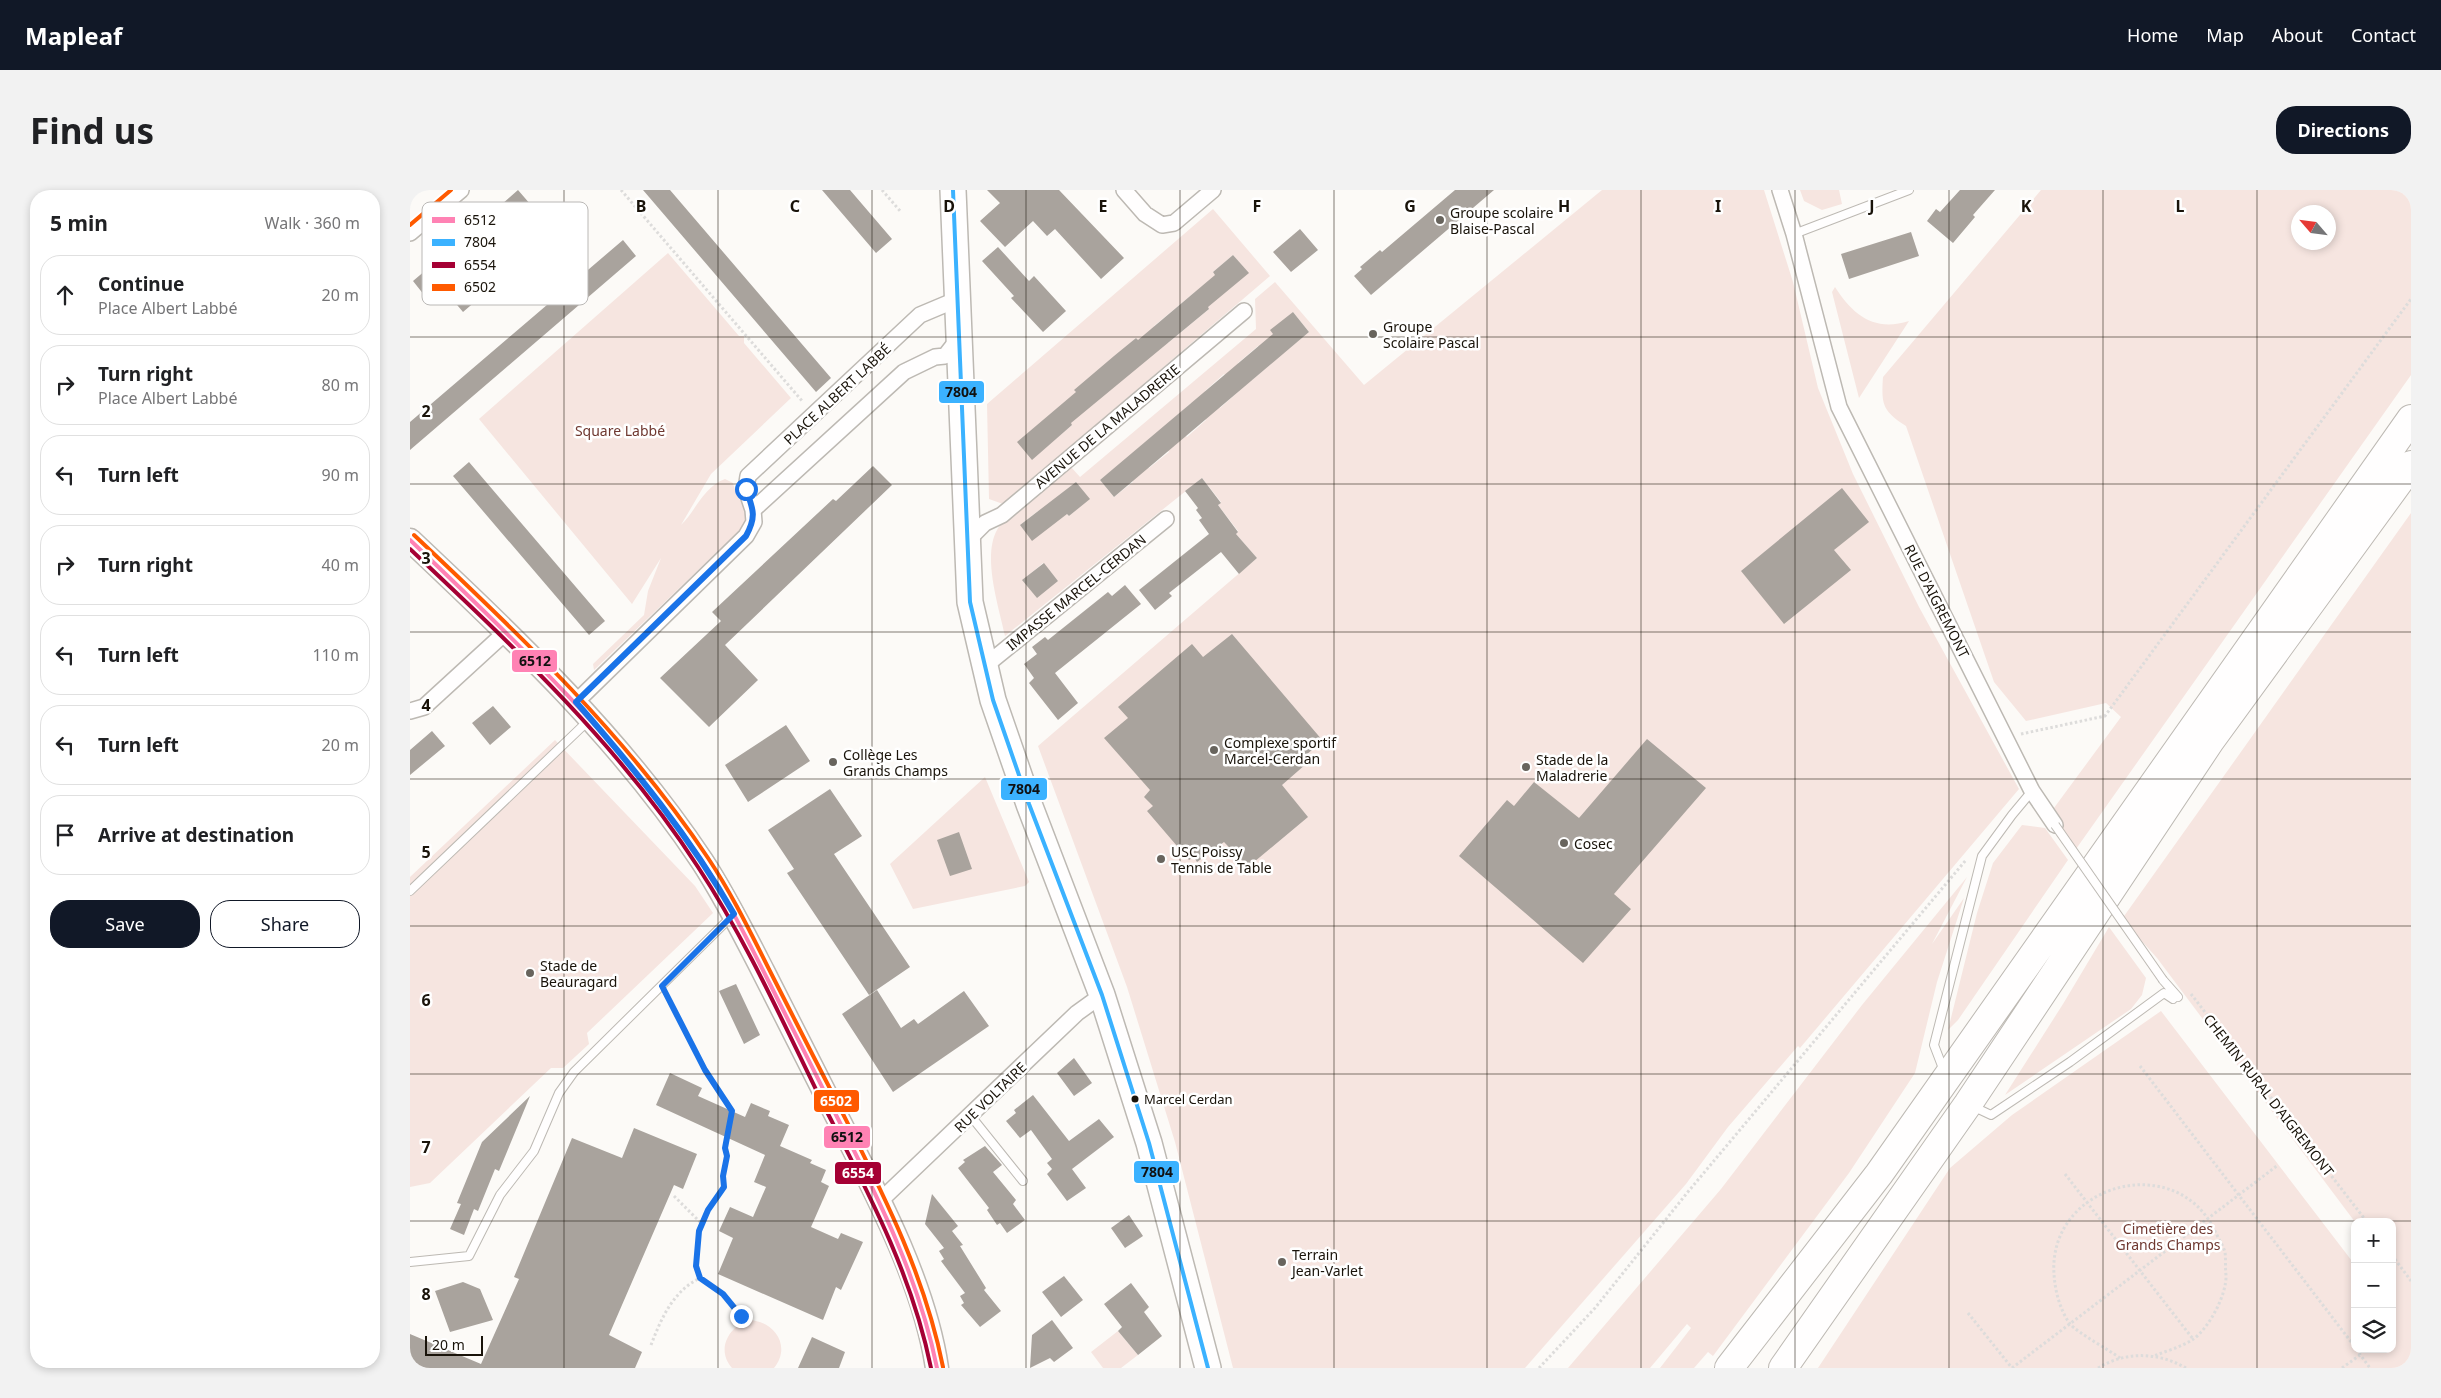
<!DOCTYPE html>
<meta charset="utf-8">
<style>
:root{--surface:#fff;--page:#f2f2f2;--text:#202124;--muted:#757577;--line:#e0e0e0;--accent:#111827}
body{margin:0;font-family:"Noto Sans",sans-serif;background:var(--page);color:var(--text)}
.controls{position:absolute;right:15px;bottom:15px;display:grid;overflow:hidden;border-radius:10px;box-shadow:0 2px 8px #0003}
.controls button{width:45px;height:45px;display:grid;place-items:center;padding:0;border:0;border-bottom:1px solid var(--line);background:var(--surface);color:var(--text);font:25px sans-serif}
.compass{position:absolute;left:1881px;top:15px;width:45px;height:45px;border-radius:50%;background:var(--surface);box-shadow:0 2px 8px #0003;rotate:298deg}
.scale{position:absolute;left:15px;bottom:12px;width:58px;box-sizing:border-box;padding-left:5px;border:2px solid #19130a;border-top:0;font-size:14px;line-height:18px;white-space:nowrap;color:#19130a;-webkit-text-stroke:4px #fff;paint-order:stroke}
.stop{position:absolute;width:15px;height:15px;margin:-11px;border:4px solid #1a73e8;border-radius:50%;background:#fff}
.stop.end{background:#1a73e8;border-color:#fff;box-shadow:0 1px 5px #0008}
.list{margin:0;padding:0;list-style:none}
h2{display:flex;justify-content:space-between;align-items:center;height:65px;margin:0;padding:0 20px;font-size:21px}
h2 small{font-size:16px;font-weight:400;color:var(--muted)}
.list li{display:grid;grid-template-columns:32px 1fr auto;gap:15px;align-items:center;box-sizing:border-box;height:80px;margin:0 10px 10px;padding:0 10px;border:1px solid var(--line);border-radius:20px}
.list b{display:block;font-size:19px;white-space:nowrap}
.list p{margin:0;font-size:16px;white-space:nowrap;color:var(--muted)}
.list em{font-size:16px;font-style:normal;color:var(--muted)}
.actions{display:flex;gap:10px;padding:15px 20px}
.actions a{flex:1;padding:11px 0;border:1px solid var(--accent);border-radius:20px;text-align:center;font-size:18px;color:var(--accent)}
.actions .main{background:var(--accent);color:#fff}
.icon{flex:none;width:28px;height:28px;fill:none;stroke:currentColor;stroke-width:2;stroke-linecap:round;stroke-linejoin:round}
.map{position:relative;flex:none;width:2001px;height:1178px;overflow:hidden;border-radius:20px}
header{display:flex;align-items:center;gap:30px;box-sizing:border-box;height:70px;padding:0 25px;background:var(--accent);color:#fff}
header strong{font-size:24px}
nav{display:flex;gap:28px;margin-inline-start:auto;font-size:18px}
.intro{display:flex;align-items:center;justify-content:space-between;box-sizing:border-box;height:120px;padding:0 30px}
h1{margin:0;font-size:35px}
.button{padding:12px 22px;border-radius:20px;background:var(--accent);color:#fff;font-size:18px;font-weight:700}
main{display:flex;gap:30px;padding:0 30px}
aside{flex:1;background:var(--surface);border-radius:20px;box-shadow:0 2px 8px #0003}
.map>svg:first-child{display:block}
.green{fill:#f6e5e0;fill-rule:evenodd}
.building{fill:#a9a39d}
.lines{fill:none;stroke-linecap:round;stroke-linejoin:round}
.lane-casing{stroke:#bdb9b3;stroke-width:10}
.street-casing{stroke:#bdb9b3;stroke-width:18}
.secondary-casing{stroke:#bdb9b3;stroke-width:25}
.primary-casing{stroke:#bdb9b3;stroke-width:28}
.highway-casing{stroke:#bdb9b3;stroke-width:30}
.path{stroke:#dddcdb;stroke-width:3;stroke-dasharray:2.5 2.5;stroke-linecap:butt}
.lane{stroke:#fffefe;stroke-width:8}
.street{stroke:#fffefe;stroke-width:15}
.secondary{stroke:#fffefe;stroke-width:22}
.primary{stroke:#fffefe;stroke-width:25}
.highway{stroke:#fffefe;stroke-width:28}
.lane-bridge-casing{stroke:#bdb9b3;stroke-width:10;stroke-linecap:butt}
.lane-bridge{stroke:#fffefe;stroke-width:8}
.bus-1-casing{stroke:#fff;stroke-width:8}
.bus-2-casing{stroke:#fff;stroke-width:8}
.bus-3-casing{stroke:#fff;stroke-width:8}
.bus-4-casing{stroke:#fff;stroke-width:8}
.bus-1{stroke:#ff82b4;stroke-width:4}
.bus-2{stroke:#3bb2ff;stroke-width:4}
.bus-3{stroke:#a50034;stroke-width:4}
.bus-4{stroke:#ff5a00;stroke-width:4}
.route{stroke:#1a73e8;stroke-width:6}
.grid{fill:none;stroke:#19130a;stroke-width:1;stroke-opacity:0.55}
.poi-dot{fill:#68645d;stroke:#fff;stroke-width:2}
.bus-dot{fill:#19130a;stroke:#fff;stroke-width:2}
.labels{text-anchor:middle;dominant-baseline:central;stroke-width:5;stroke-linejoin:round;paint-order:stroke}
.bus-label{font-size:13px;fill:#19130a;stroke:#fff;text-anchor:start}
.poi-label{font-size:14px;fill:#19130a;stroke:#fff;text-anchor:start}
.street-label{font-size:14px;fill:#19130a;stroke:#fff}
.park-label{font-size:14px;fill:#6f3830;stroke:#fff}
.key{fill:#fff;stroke:#bab8b6;stroke-width:1}
.key-label{font-size:14px;fill:#19130a}
.grid-label{font-size:16px;text-anchor:middle;font-weight:bold;fill:#19130a;stroke:#fff;stroke-width:5;stroke-linejoin:round;paint-order:stroke}
.line-badge{stroke:#fff;stroke-width:2}
.badge-label{font-size:14px;text-anchor:middle;font-weight:bold;fill:#fff}
.pale-badge-label{font-size:14px;text-anchor:middle;font-weight:bold;fill:#111}
</style>
<header>
<strong>Mapleaf</strong>
<nav><a>Home</a><a>Map</a><a>About</a><a>Contact</a></nav>
</header>
<div class="intro"><h1>Find us</h1><a class="button">Directions</a></div>
<main>
<aside>
<h2>5 min<small>Walk · 360 m</small></h2>
<ul class="list">
<li><svg class="icon" aria-label="ahead" viewBox="0 0 24 24"><path d="M12 20V5M6 11l6-6 6 6"/></svg><div><b>Continue</b><p>Place Albert Labbé</p></div><em>20 m</em></li>
<li><svg class="icon" aria-label="right" viewBox="0 0 24 24"><path d="M7 20v-9h11M14 6l5 5-5 5"/></svg><div><b>Turn right</b><p>Place Albert Labbé</p></div><em>80 m</em></li>
<li><svg class="icon" aria-label="left" viewBox="0 0 24 24"><path d="M17 20v-9H6M10 6l-5 5 5 5"/></svg><div><b>Turn left</b></div><em>90 m</em></li>
<li><svg class="icon" aria-label="right" viewBox="0 0 24 24"><path d="M7 20v-9h11M14 6l5 5-5 5"/></svg><div><b>Turn right</b></div><em>40 m</em></li>
<li><svg class="icon" aria-label="left" viewBox="0 0 24 24"><path d="M17 20v-9H6M10 6l-5 5 5 5"/></svg><div><b>Turn left</b></div><em>110 m</em></li>
<li><svg class="icon" aria-label="left" viewBox="0 0 24 24"><path d="M17 20v-9H6M10 6l-5 5 5 5"/></svg><div><b>Turn left</b></div><em>20 m</em></li>
<li><svg class="icon" aria-label="arrive" viewBox="0 0 24 24"><path d="M6 21V4h12l-3 4 3 4H6"/></svg><div><b>Arrive at destination</b></div></li>
</ul>
<div class="actions"><a class="main">Save</a><a>Share</a></div>
</aside>
<div class="map">
<svg width="2001" height="1178" viewBox="0 0 2001 1178">
<rect width="100%" height="100%" fill="#fcfaf7"/>
<!-- green -->
<path class="green" d="M1192,0H1354L1383,92L1408,198L1443,284L1509,417L1609,599L1390,858L1388,856L1318,937L1276,994L1115,1178H823L765,952L717,797L628,556L847,368L826,344L828,341L808,315L811,312L792,288L595,446C589,417 572,367 587,340C593,328 647,288 661,277L670,287L846,139L845,109L865,92L954,195ZM883,122L899,142L877,160ZM848,156L862,173L842,190L828,173ZM814,184L829,201L810,218L795,201ZM781,213L796,230L777,247L762,230ZM745,244L759,262L739,278L725,261ZM709,275L723,292L704,307L690,290ZM666,292L679,309L659,326L645,309ZM628,321L640,336L610,335ZM633,373L648,391L613,390Z
M1390,0H1429L1432,14L1412,20L1394,11Z
M1631,0H2001V185L1666,659L1641,622L1711,527L1696,513L1616,531L1584,492L1496,236C1473,221 1471,215 1473,187ZM1888,22H1918V52H1888Z
M803,19L860,86L593,314L579,309L577,214ZM823,65L838,83L818,100L803,82ZM785,102L799,119L758,153L744,136ZM726,148L741,165L704,167ZM648,218L662,235L622,269Z
M258,63L329,146H334V153L381,208L301,284L271,335C285,322 294,296 315,289L323,293C327,311 340,316 334,336L184,480L183,474L234,425L238,401L251,368L222,414L69,229Z
M1425,97C1443,125 1464,142 1499,131L1449,208L1422,102Z
M2001,323V1178H1408L1540,978L1602,925L1751,821L1945,1075V1159H1982V1032H1945L1747,768L1712,729Z
M145,550L285,696L303,723L177,843L179,854L153,878H141L20,993L0,997V687Z
M575,587L619,692L615,696L503,719L480,674Z
M1612,635L1635,638L1658,670L1548,830L1538,840L1567,723L1583,673Z
M1557,687L1522,754L1554,708L1527,792L1505,883L1439,983L1303,1166L1298,1162L1284,1178H1250L1281,1138L1277,1134L1240,1178H1158L1311,999L1452,815Z
M1699,737L1736,788L1732,805L1721,819L1595,905L1653,814Z
M339,1130C364,1131 382,1156 364,1178H322C306,1160 318,1137 339,1130Z
M708,1141L728,1165L711,1178H693L681,1162Z"/>
<!-- building -->
<path class="building" d="M108,0L133,29L119,40L131,55L53,122L37,103L22,115L3,91L56,46L55,34L66,37Z
M233,0H260L421,188L406,202Z
M412,0H440L482,49L466,63Z
M577,0H649L714,68L691,89L645,39L637,46L623,31L595,57L570,31L590,13Z
M1045,0H1084L961,105L944,86L952,79L950,77L970,60L972,62Z
M1550,0H1585L1563,25L1565,27L1543,53L1517,31L1526,19L1530,22Z
M890,39L908,60L881,82L863,62Z
M1501,42L1509,66L1439,89L1431,64Z
M213,50L226,66L0,260V232Z
M588,57L619,91L624,86L656,121L633,142L601,108L604,106L572,71Z
M823,65L839,83L798,117L799,119L661,233L662,235L622,270L607,252L666,202L664,200L704,166L726,148L728,150L805,85L803,82Z
M883,122L899,142L704,307L690,290L863,144L860,140Z
M59,272L195,431L179,445L43,286Z
M463,276L482,295L315,455L348,490L299,537L250,488L311,431L302,422L423,309L426,311Z
M792,288L811,313L808,315L828,342L826,344L847,368L829,384L811,362L759,403L762,406L745,420L729,400L799,344L789,330L792,328L786,320L788,318L775,301Z
M666,292L680,309L659,326L657,324L622,351L610,335Z
M1432,298L1459,332L1424,360L1441,380L1374,434L1331,381Z
M634,373L648,391L627,408L612,390Z
M715,395L731,414L645,483L668,513L648,530L619,493L624,488L614,474L627,464L622,457L635,447L638,450L698,402L702,406Z
M822,444L913,551L891,569L896,574L872,595L898,627L838,677L814,652L787,672L784,667L779,670L737,621L743,616L734,607L740,600L694,548L718,528L708,517L782,454L793,467Z
M83,516L101,537L80,555L62,533Z
M376,535L400,571L338,612L315,575Z
M22,541L35,556L0,585V560Z
M1237,549L1296,598L1204,704L1221,719L1173,773L1049,666L1097,610L1104,616L1124,592L1169,628Z
M420,599L452,646L424,664L500,777L459,805L377,683L384,679L358,640Z
M549,642L562,679L540,686L527,650Z
M326,794L350,845L334,854L309,801Z
M467,800L491,838L504,829L508,834L554,801L579,836L483,902L432,824Z
M664,868L682,893L664,906L647,883Z
M260,883L292,898L288,906L335,927L341,913L360,921L358,926L379,935L370,956L402,970L400,973L416,980L411,992L419,996L401,1037L428,1049L431,1043L453,1052L431,1100L426,1097L413,1130L308,1084L323,1048L309,1041L320,1017L343,1027L356,997L344,992L355,965L246,915Z
M623,905L659,951L689,929L704,947L662,979L676,998L657,1011L637,984L642,979L637,973L642,969L621,940L610,948L596,931L606,923L604,920Z
M120,906L89,981L85,979L68,1021L64,1019L54,1045L40,1039L51,1014L47,1013L72,952Z
M224,938L287,964L273,999L264,995L199,1145L232,1162L225,1178H0V1144L71,1174L109,1089L104,1087L162,948L212,968Z
M575,956L592,975L583,982L606,1010L603,1014L615,1030L597,1043L590,1033L587,1035L577,1020L579,1018L548,978L555,972L553,970Z
M522,1004L548,1036L542,1041L553,1055L550,1056L576,1098L574,1100L591,1121L570,1137L551,1115L554,1113L550,1106L555,1103L531,1071L534,1069L529,1061L534,1058L515,1034Z
M719,1025L733,1046L715,1058L701,1038Z
M654,1086L673,1110L651,1127L632,1102Z
M53,1092L70,1099L83,1130L40,1142L25,1101Z
M721,1093L739,1117L734,1122L752,1146L728,1165L708,1141L712,1137L694,1114Z
M642,1130L663,1158L644,1172L640,1168L620,1178L622,1145Z
M402,1147L435,1162L429,1178H388Z"/>
<g class="lines">
<defs>
<path id="lane" d="M1384,44L1499,0
M0,701L179,530
M1753,790L1768,807
M1534,881L1524,855L1572,666L1602,625L1622,601
M1562,916L1581,925L1660,872L1754,803L1763,809
M560,925L613,991
M0,1072L59,1066L90,1005L124,961L149,903L164,882L321,727"/>
<path id="street" d="M714,0L735,24L752,35L764,33L803,0
M1370,0L1384,44L1429,217L1622,601L1645,635
M0,43L51,0
M343,320L494,182L525,167L535,166L549,148
M558,350L575,333L592,325L834,121
M575,476L756,329
M166,512L336,346L344,332L343,320L336,299L338,286L510,125L548,109
M0,521L14,517L97,441
M470,1011L667,823L692,805"/>
<path id="secondary" d="M0,350C106,450 211,549 292,671C315,706 334,744 353,781C376,827 400,873 423,919C463,997 514,1090 527,1178"/>
<path id="primary" d="M543,0L560,412L583,510L619,614L692,805L739,953L798,1178"/>
<path id="highway" d="M1319,1178L1469,984L2001,229
M1373,1178L1558,914L1800,551L2001,275"/>
</defs>
<!-- lane casing -->
<use href="#lane" class="lane-casing"/>
<!-- street casing -->
<use href="#street" class="street-casing"/>
<!-- secondary casing -->
<use href="#secondary" class="secondary-casing"/>
<!-- primary casing -->
<use href="#primary" class="primary-casing"/>
<!-- highway casing -->
<use href="#highway" class="highway-casing"/>
<!-- path -->
<path class="path" d="M211,0L393,212
M472,0L491,22
M1611,544L1695,526L2001,109
M1781,804L1957,1032
M257,807L295,880L322,921L315,957L317,966L313,985L314,997L298,1021L289,1041L287,1076L290,1088L313,1104L331,1126
M1730,876L1945,1157
M1655,984L1783,1149
M264,1006L291,1033
M1982,1065L2001,1091
M1558,1123L1602,1178
M241,1155C251,1129 263,1101 290,1088
M1946,1159L1960,1178
M1710,1168C1699,1160 1668,1143 1660,1134C1650,1120 1645,1101 1644,1084C1638,994 1766,959 1805,1041C1808,1048 1813,1055 1815,1062C1816,1069 1815,1077 1816,1085C1817,1104 1799,1139 1782,1150C1771,1157 1756,1161 1744,1166
M1129,1178L1185,1118L1277,1003L1556,670
M1602,1178L1868,975
M1688,1178C1716,1161 1748,1162 1776,1178
M1932,1178L1950,1165"/>
<!-- lane -->
<use href="#lane" class="lane"/>
<!-- street -->
<use href="#street" class="street"/>
<!-- secondary -->
<use href="#secondary" class="secondary"/>
<!-- primary -->
<use href="#primary" class="primary"/>
<!-- highway -->
<use href="#highway" class="highway"/>
<defs>
<path id="lane-bridge" d="M1645,635L1753,790"/>
</defs>
<!-- lane-bridge casing -->
<use href="#lane-bridge" class="lane-bridge-casing"/>
<!-- lane-bridge -->
<use href="#lane-bridge" class="lane-bridge"/>
<defs>
<path id="bus-1" d="M0,350C105,450 211,550 292,671C318,710 339,753 360,794C380,834 401,874 421,915C464,1000 508,1083 527,1178"/>
<path id="bus-2" d="M543,0L560,412L583,510L619,614L692,805L739,953L798,1178"/>
<path id="bus-3" d="M0,359C104,457 210,556 288,677C338,753 375,837 415,918C458,1002 502,1084 521,1178"/>
<path id="bus-4" d="M0,35L41,0
M4,345C110,445 217,546 298,668C324,707 344,750 365,791C386,832 406,872 427,912C470,998 514,1081 533,1177"/>
</defs>
<!-- bus-1 casing -->
<use href="#bus-1" class="bus-1-casing"/>
<!-- bus-2 casing -->
<use href="#bus-2" class="bus-2-casing"/>
<!-- bus-3 casing -->
<use href="#bus-3" class="bus-3-casing"/>
<!-- bus-4 casing -->
<use href="#bus-4" class="bus-4-casing"/>
<!-- bus-1 -->
<use href="#bus-1" class="bus-1"/>
<!-- bus-2 -->
<use href="#bus-2" class="bus-2"/>
<!-- bus-3 -->
<use href="#bus-3" class="bus-3"/>
<!-- bus-4 -->
<use href="#bus-4" class="bus-4"/>
</g>
<g class="lines">
<!-- route -->
<path class="route" d="M331,1126L313,1104L290,1088L286,1076L289,1041L298,1020L314,997L313,986L317,966L315,958L322,921L295,880L252,796L324,724C280,647 224,578 166,512L336,346C347,326 343,319 336,299"/>
</g>
<!-- grid -->
<path class="grid" d="M154,0V1178M308,0V1178M462,0V1178M616,0V1178M770,0V1178M924,0V1178M1077,0V1178M1231,0V1178M1385,0V1178M1539,0V1178M1693,0V1178M1847,0V1178M0,147H2001M0,294H2001M0,442H2001M0,589H2001M0,736H2001M0,884H2001M0,1031H2001"/>
<!-- markers -->
<g class="poi-dot">
<circle cx="1030" cy="30" r="5"/>
<circle cx="963" cy="144" r="5"/>
<circle cx="804" cy="560" r="5"/>
<circle cx="423" cy="572" r="5"/>
<circle cx="1116" cy="577" r="5"/>
<circle cx="1154" cy="653" r="5"/>
<circle cx="751" cy="669" r="5"/>
<circle cx="120" cy="783" r="5"/>
<circle cx="872" cy="1072" r="5"/>
</g>
<circle class="bus-dot" cx="725" cy="909" r="4.5"/>
<g class="labels">
<!-- bus labels -->
<g class="bus-label">
<text x="734" y="909">Marcel Cerdan</text>
</g>
<!-- poi labels -->
<g class="poi-label">
<text x="1040" y="22">Groupe scolaire<tspan x="1040" dy="16">Blaise-Pascal</tspan></text>
<text x="973" y="136">Groupe<tspan x="973" dy="16">Scolaire Pascal</tspan></text>
<text x="814" y="552">Complexe sportif<tspan x="814" dy="16">Marcel-Cerdan</tspan></text>
<text x="433" y="564">Collège Les<tspan x="433" dy="16">Grands Champs</tspan></text>
<text x="1126" y="569">Stade de la<tspan x="1126" dy="16">Maladrerie</tspan></text>
<text x="1164" y="653">Cosec</text>
<text x="761" y="661">USC Poissy<tspan x="761" dy="16">Tennis de Table</tspan></text>
<text x="130" y="775">Stade de<tspan x="130" dy="16">Beauragard</tspan></text>
<text x="882" y="1064">Terrain<tspan x="882" dy="16">Jean-Varlet</tspan></text>
</g>
<!-- street labels -->
<g class="street-label">
<text transform="translate(427 204) rotate(-43)">PLACE ALBERT LABBÉ</text>
<text transform="translate(697 236) rotate(-40)">AVENUE DE LA MALADRERIE</text>
<text transform="translate(666 402) rotate(-39)">IMPASSE MARCEL-CERDAN</text>
<text transform="translate(1527 411) rotate(63)">RUE D'AIGREMONT</text>
<text transform="translate(1859 905) rotate(52)">CHEMIN RURAL D'AIGREMONT</text>
<text transform="translate(580 907) rotate(-44)">RUE VOLTAIRE</text>
</g>
<!-- park labels -->
<g class="park-label">
<text x="210" y="240">Square Labbé</text>
<text x="1758" y="1038">Cimetière des<tspan x="1758" dy="16">Grands Champs</tspan></text>
</g>
</g>
<!-- legend -->
<rect x="12" y="12" width="166" height="103" rx="8" class="key"/>
<rect x="22" y="27" width="23" height="6" fill="#ff82b4"/>
<rect x="22" y="49" width="23" height="7" fill="#3bb2ff"/>
<rect x="22" y="72" width="23" height="6" fill="#a50034"/>
<rect x="22" y="94" width="23" height="7" fill="#ff5a00"/>
<g class="key-label">
<text x="54" y="35">6512</text>
<text x="54" y="57">7804</text>
<text x="54" y="80">6554</text>
<text x="54" y="102">6502</text>
</g>
<g class="grid-label">
<text x="231" y="22">B</text>
<text x="385" y="22">C</text>
<text x="539" y="22">D</text>
<text x="693" y="22">E</text>
<text x="847" y="22">F</text>
<text x="1000" y="22">G</text>
<text x="1154" y="22">H</text>
<text x="1308" y="22">I</text>
<text x="1462" y="22">J</text>
<text x="1616" y="22">K</text>
<text x="1770" y="22">L</text>
<text x="16" y="227">2</text>
<text x="16" y="374">3</text>
<text x="16" y="521">4</text>
<text x="16" y="668">5</text>
<text x="16" y="816">6</text>
<text x="16" y="963">7</text>
<text x="16" y="1110">8</text>
</g>
<g class="line-badge">
<rect x="528" y="190" width="47" height="24" rx="5" fill="#3bb2ff"/>
<rect x="101" y="459" width="47" height="24" rx="5" fill="#ff82b4"/>
<rect x="590" y="587" width="48" height="24" rx="5" fill="#3bb2ff"/>
<rect x="403" y="899" width="47" height="24" rx="5" fill="#ff5a00"/>
<rect x="413" y="935" width="48" height="24" rx="5" fill="#ff82b4"/>
<rect x="723" y="970" width="47" height="24" rx="5" fill="#3bb2ff"/>
<rect x="424" y="971" width="48" height="24" rx="5" fill="#a50034"/>
</g>
<g class="badge-label">
<text x="426" y="916">6502</text>
<text x="448" y="988">6554</text>
</g>
<g class="pale-badge-label">
<text x="551" y="207">7804</text>
<text x="125" y="476">6512</text>
<text x="614" y="604">7804</text>
<text x="437" y="952">6512</text>
<text x="747" y="987">7804</text>
</g>
</svg>
<div class="controls">
<button>+</button>
<button>−</button>
<button><svg class="icon" aria-label="layers" viewBox="0 0 24 24"><path d="M12 4l9 5-9 5-9-5zM3 14l9 5 9-5"/></svg></button>
</div>
<svg class="compass" viewBox="-18 -18 36 36"><path d="M0-13l5 13h-10z" fill="#e53935"/><path d="M0 13l5-13h-10z" fill="#757577"/></svg>
<div class="scale">20 m</div>
<div class="stop" style="left:336px;top:299px"></div>
<div class="stop end" style="left:331px;top:1126px"></div>
</div>
</main>
